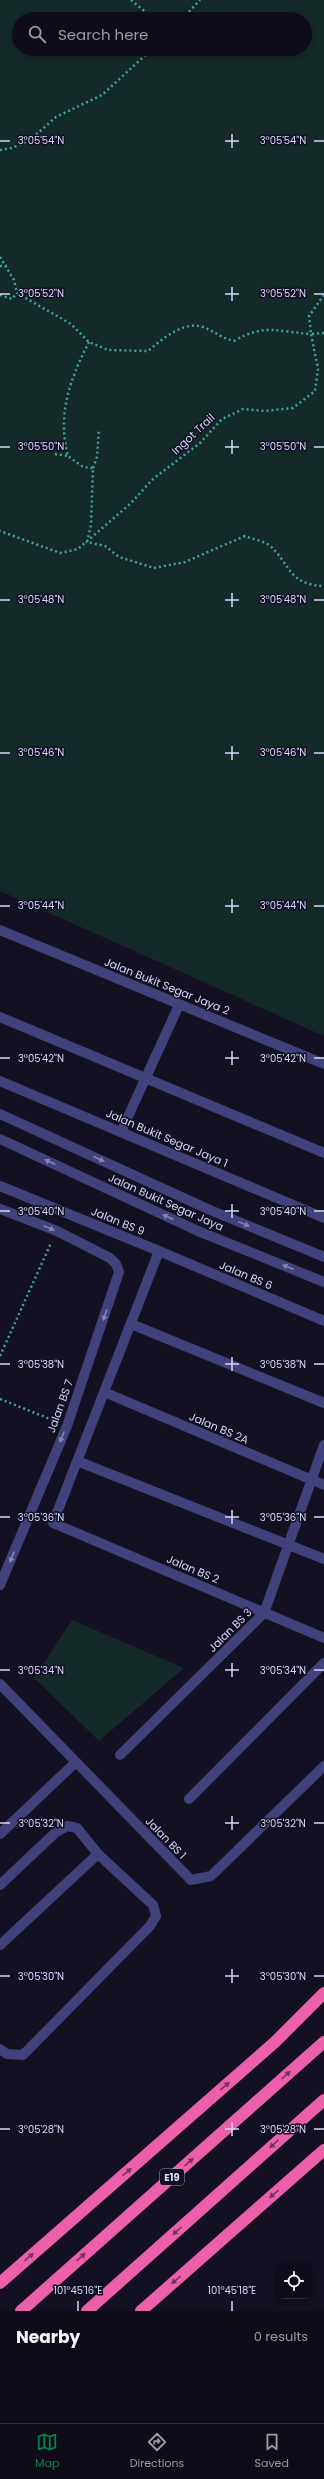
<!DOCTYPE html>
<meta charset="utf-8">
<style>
:root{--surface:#0e0c19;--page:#171522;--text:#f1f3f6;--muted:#9b9ba2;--line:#2e2c38;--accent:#0b8043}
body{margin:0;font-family:Poppins,sans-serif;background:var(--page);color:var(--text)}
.controls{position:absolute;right:12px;bottom:12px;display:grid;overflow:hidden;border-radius:8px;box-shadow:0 2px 6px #0003}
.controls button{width:36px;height:36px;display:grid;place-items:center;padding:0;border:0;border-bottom:1px solid var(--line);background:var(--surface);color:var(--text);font:20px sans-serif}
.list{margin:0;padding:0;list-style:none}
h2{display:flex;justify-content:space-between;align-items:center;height:52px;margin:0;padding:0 16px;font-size:17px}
h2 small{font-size:13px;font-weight:400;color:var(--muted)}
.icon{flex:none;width:22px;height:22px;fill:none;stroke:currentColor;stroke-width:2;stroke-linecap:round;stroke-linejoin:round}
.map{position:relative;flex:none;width:324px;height:2311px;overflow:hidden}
.search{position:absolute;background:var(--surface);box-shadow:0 2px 6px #0003;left:12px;right:12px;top:12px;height:44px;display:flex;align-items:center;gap:10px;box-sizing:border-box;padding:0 14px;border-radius:22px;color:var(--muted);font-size:15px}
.sheet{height:112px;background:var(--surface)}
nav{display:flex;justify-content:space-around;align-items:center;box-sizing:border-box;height:56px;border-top:1px solid var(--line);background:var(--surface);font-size:11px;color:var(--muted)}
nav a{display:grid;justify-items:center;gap:2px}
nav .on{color:var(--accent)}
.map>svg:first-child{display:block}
.green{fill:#142a28;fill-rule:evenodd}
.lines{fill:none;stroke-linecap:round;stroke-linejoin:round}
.path{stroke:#3da79a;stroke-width:2.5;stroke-dasharray:2 3;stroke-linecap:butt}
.minor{stroke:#41427b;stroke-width:10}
.highway{stroke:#ec5fab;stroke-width:12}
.oneway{fill:#8585b4}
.oneway2{fill:#74345f}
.ticks{fill:none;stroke:#d8d6fa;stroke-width:1.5}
.labels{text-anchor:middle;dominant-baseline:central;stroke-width:3;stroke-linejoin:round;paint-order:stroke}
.shield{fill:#121021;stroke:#9d9bb9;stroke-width:1}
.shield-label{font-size:10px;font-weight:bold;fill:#d8d6fa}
.street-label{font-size:11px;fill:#d8d6fa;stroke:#121021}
.ticks-label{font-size:10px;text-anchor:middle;fill:#d8d6fa;stroke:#121021;stroke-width:3;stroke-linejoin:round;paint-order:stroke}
</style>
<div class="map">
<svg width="324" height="2311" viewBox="0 0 324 2311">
<rect width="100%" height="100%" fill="#121021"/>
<!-- green -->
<path class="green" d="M0,0H324V1036L0,891ZM19,19H305V49H19Z
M72,1620L184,1668L99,1741L34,1678Z"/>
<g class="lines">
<!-- path -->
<path class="path" d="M131,0L154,19
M182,19L200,0
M0,150L12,148L30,140L56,117L102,95L152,49
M0,257L14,280L17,293L71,324L89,342L108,350L148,351C161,340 184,320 203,327C214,331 221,338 234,341C265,323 278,332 311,334L318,369L315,391L293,408L265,411L243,409L222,419L200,443L153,479L130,504L78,549L60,553L0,531
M0,266H7
M0,295L12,299L17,293
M324,295L309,316L311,334L324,333
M89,342C70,379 57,414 68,456L83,467L93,468L91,525L87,542L105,546L119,557L154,568L185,562L245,536C252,539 263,541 269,545C290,562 287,585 324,586
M55,454L68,456
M93,468L97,457L99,429
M0,1356L51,1243
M0,1399L55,1421"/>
<!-- minor -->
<path class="minor" d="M0,930L324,1064
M0,1017L324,1153
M0,1081L324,1218
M0,1114L210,1210L324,1257
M121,1132L179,1005
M0,1139L198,1231L324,1282
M0,1186L159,1251L324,1321
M0,1209L57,1231L110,1258L116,1264L119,1272L67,1426L0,1585
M159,1251L53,1523L324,1638
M131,1324L324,1403
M104,1392L324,1485
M77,1461L324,1559
M0,1684L191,1880L211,1876L324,1766
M120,1755L264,1613L324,1445
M189,1799L324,1663
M0,1834L76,1762
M0,1885L55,1833L67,1826L77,1828L98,1854L153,1905L156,1916L150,1926L23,2055L7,2054L0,2049
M0,1945L98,1854"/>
<!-- highway -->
<path class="highway" d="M0,2283L275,2042L324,1993
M21,2311L324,2042
M87,2311L324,2100
M141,2311L324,2150"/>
</g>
<!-- one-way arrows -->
<defs><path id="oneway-solid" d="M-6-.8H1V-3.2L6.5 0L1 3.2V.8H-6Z"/></defs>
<g class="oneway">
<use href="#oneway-solid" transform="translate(99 1159) rotate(24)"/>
<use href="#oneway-solid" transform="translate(50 1162) rotate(-155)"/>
<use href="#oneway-solid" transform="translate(168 1217) rotate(-155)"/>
<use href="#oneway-solid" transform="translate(244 1224) rotate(22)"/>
<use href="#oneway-solid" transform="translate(49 1228) rotate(22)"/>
<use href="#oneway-solid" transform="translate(288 1267) rotate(-158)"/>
<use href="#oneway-solid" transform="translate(105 1315) rotate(109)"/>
<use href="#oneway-solid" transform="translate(62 1437) rotate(113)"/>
<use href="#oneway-solid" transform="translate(12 1557) rotate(113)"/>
</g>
<g class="oneway2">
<use href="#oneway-solid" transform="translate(286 2075) rotate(-42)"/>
<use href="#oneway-solid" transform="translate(225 2086) rotate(-41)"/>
<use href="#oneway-solid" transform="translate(274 2144) rotate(138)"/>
<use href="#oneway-solid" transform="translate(189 2162) rotate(-42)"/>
<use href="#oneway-solid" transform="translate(127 2172) rotate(-41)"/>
<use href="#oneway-solid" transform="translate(274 2194) rotate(139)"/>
<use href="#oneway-solid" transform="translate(177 2231) rotate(138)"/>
<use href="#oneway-solid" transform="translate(29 2257) rotate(-41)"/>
<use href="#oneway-solid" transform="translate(81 2257) rotate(-42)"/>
<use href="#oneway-solid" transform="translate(176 2280) rotate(139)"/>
</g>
<!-- ticks -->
<path class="ticks" d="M232,134V148M0,141H10M225,141H239M314,141H324M232,287V301M0,294H10M225,294H239M314,294H324M232,440V454M0,447H10M225,447H239M314,447H324M232,593V607M0,600H10M225,600H239M314,600H324M232,746V760M0,753H10M225,753H239M314,753H324M232,899V913M0,906H10M225,906H239M314,906H324M232,1051V1065M0,1058H10M225,1058H239M314,1058H324M232,1204V1218M0,1211H10M225,1211H239M314,1211H324M232,1357V1371M0,1364H10M225,1364H239M314,1364H324M232,1510V1524M0,1517H10M225,1517H239M314,1517H324M232,1663V1677M0,1670H10M225,1670H239M314,1670H324M232,1816V1830M0,1823H10M225,1823H239M314,1823H324M232,1969V1983M0,1976H10M225,1976H239M314,1976H324M232,2122V2136M0,2129H10M225,2129H239M314,2129H324M78,2301V2311M232,2301V2311"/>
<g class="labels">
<!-- shield labels -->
<rect class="shield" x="160" y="2169" width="24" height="16" rx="3"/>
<g class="shield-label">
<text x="172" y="2177">E19</text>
</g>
<!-- street labels -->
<g class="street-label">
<text transform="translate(193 434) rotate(-43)">Ingot Trail</text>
<text transform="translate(167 986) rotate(22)">Jalan Bukit Segar Jaya 2</text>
<text transform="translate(167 1138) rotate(23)">Jalan Bukit Segar Jaya 1</text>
<text transform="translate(166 1202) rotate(24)">Jalan Bukit Segar Jaya</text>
<text transform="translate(118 1221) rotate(22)">Jalan BS 9</text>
<text transform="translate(246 1275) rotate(23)">Jalan BS 6</text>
<text transform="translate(60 1406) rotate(-70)">Jalan BS 7</text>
<text transform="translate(219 1428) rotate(23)">Jalan BS 2A</text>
<text transform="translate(193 1569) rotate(23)">Jalan BS 2</text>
<text transform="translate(230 1630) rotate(-45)">Jalan BS 3</text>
<text transform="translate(166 1838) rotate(46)">Jalan BS 1</text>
</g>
</g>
<g class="ticks-label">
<text x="41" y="144">3°05'54"N</text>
<text x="283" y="144">3°05'54"N</text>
<text x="41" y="297">3°05'52"N</text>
<text x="283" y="297">3°05'52"N</text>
<text x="41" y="450">3°05'50"N</text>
<text x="283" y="450">3°05'50"N</text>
<text x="41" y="603">3°05'48"N</text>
<text x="283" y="603">3°05'48"N</text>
<text x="41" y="756">3°05'46"N</text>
<text x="283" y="756">3°05'46"N</text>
<text x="41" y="909">3°05'44"N</text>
<text x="283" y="909">3°05'44"N</text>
<text x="41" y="1062">3°05'42"N</text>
<text x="283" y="1062">3°05'42"N</text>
<text x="41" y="1215">3°05'40"N</text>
<text x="283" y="1215">3°05'40"N</text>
<text x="41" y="1368">3°05'38"N</text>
<text x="283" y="1368">3°05'38"N</text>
<text x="41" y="1521">3°05'36"N</text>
<text x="283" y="1521">3°05'36"N</text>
<text x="41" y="1674">3°05'34"N</text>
<text x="283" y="1674">3°05'34"N</text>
<text x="41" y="1827">3°05'32"N</text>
<text x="283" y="1827">3°05'32"N</text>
<text x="41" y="1980">3°05'30"N</text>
<text x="283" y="1980">3°05'30"N</text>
<text x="41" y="2133">3°05'28"N</text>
<text x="283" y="2133">3°05'28"N</text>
<text x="78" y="2294">101°45'16"E</text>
<text x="232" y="2294">101°45'18"E</text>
</g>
</svg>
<div class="controls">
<button><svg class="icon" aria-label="locate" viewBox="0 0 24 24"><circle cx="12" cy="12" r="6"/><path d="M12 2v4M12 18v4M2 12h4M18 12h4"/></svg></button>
</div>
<div class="search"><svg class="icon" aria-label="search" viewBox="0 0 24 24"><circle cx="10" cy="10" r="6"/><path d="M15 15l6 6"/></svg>Search here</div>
</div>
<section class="sheet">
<h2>Nearby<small>0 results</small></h2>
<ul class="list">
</ul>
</section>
<nav>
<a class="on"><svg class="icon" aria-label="map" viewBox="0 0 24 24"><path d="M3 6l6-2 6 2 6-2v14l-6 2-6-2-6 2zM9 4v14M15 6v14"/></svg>Map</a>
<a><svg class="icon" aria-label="directions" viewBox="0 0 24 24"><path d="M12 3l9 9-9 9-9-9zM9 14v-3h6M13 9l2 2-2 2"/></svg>Directions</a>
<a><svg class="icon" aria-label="saved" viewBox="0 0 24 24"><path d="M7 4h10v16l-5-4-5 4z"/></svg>Saved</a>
</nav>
